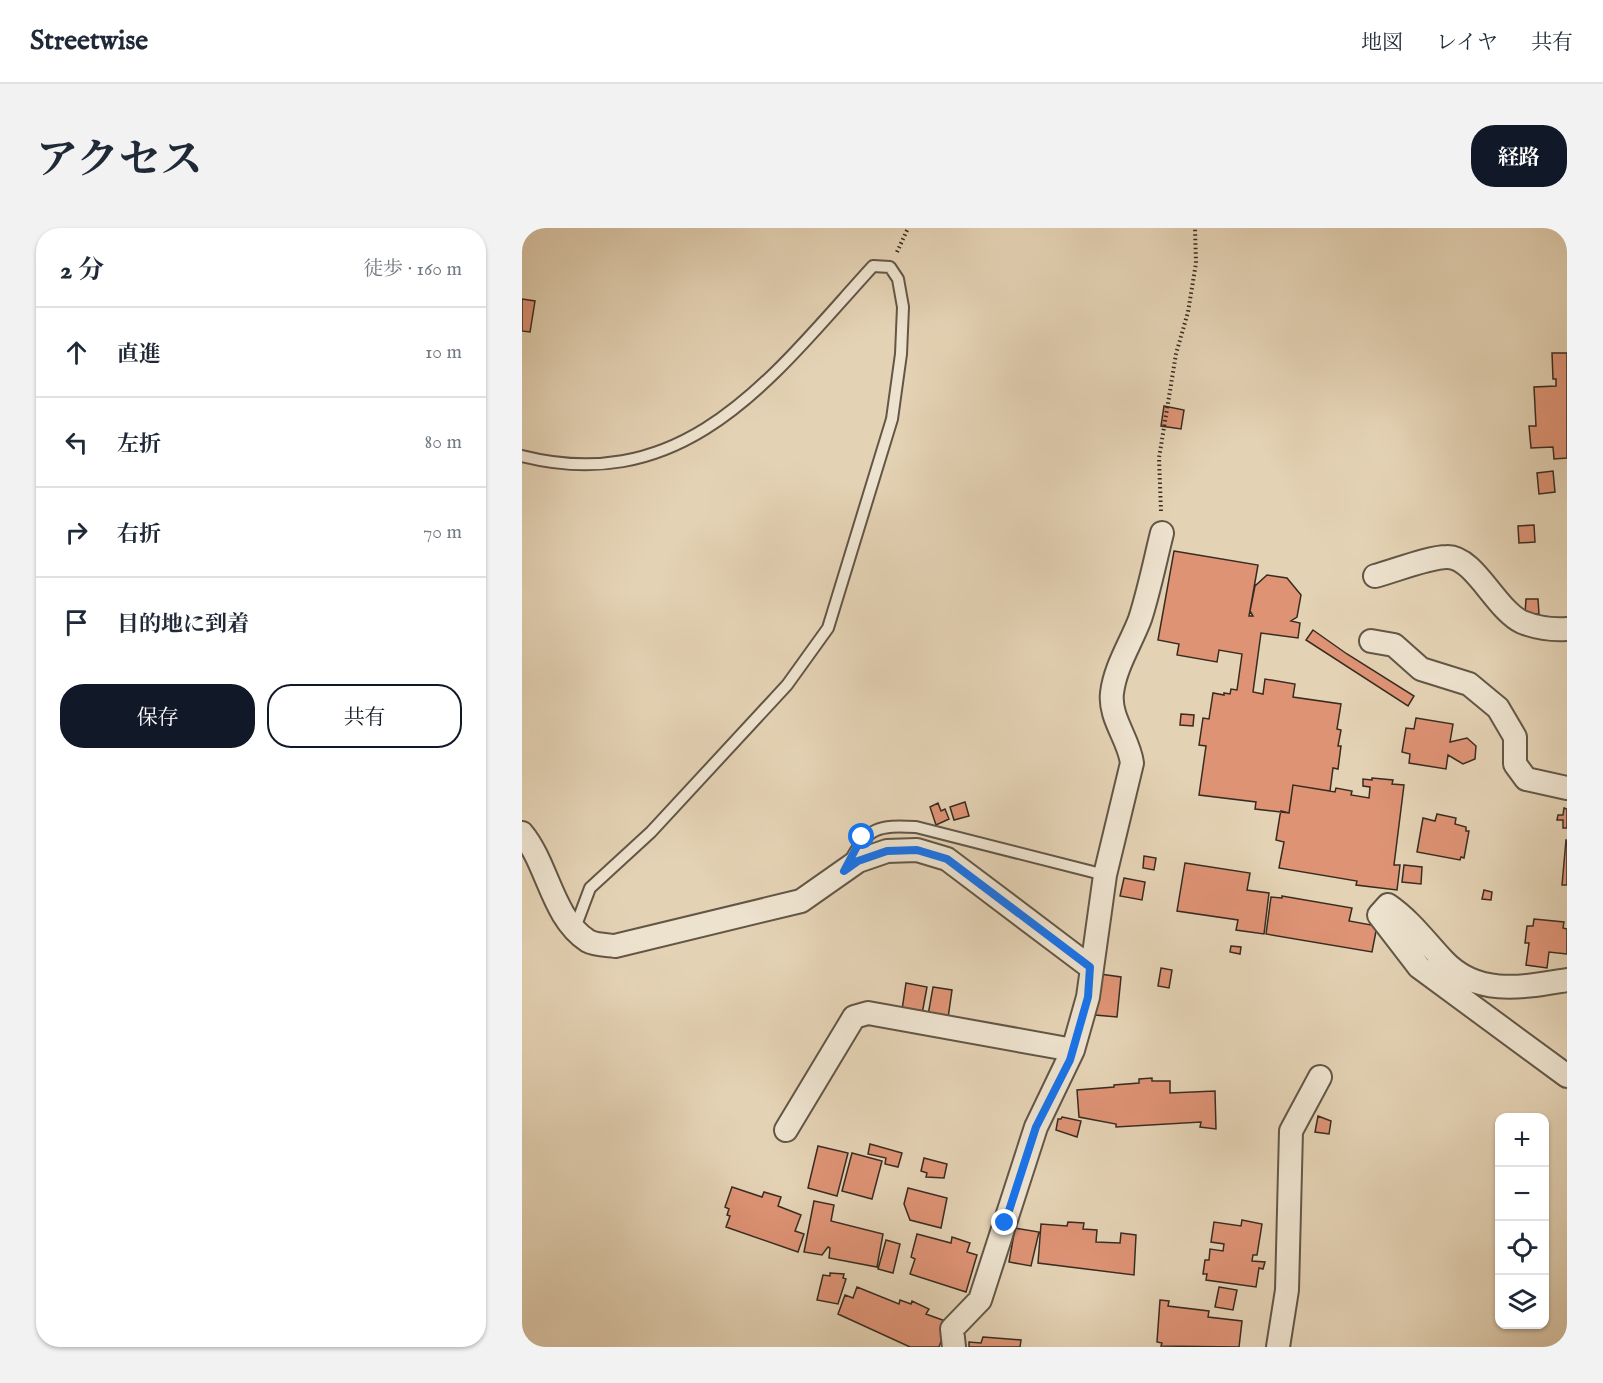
<!DOCTYPE html>
<html lang="ja">
<meta charset="utf-8">
<style>
:root{--surface:#fff;--page:#f2f2f3;--text:#1f2937;--muted:#747a83;--line:#e0e1e3;--accent:#111827}
body{margin:0;font-family:"IM FELL English","Noto Serif JP",serif;background:var(--page);color:var(--text)}
.controls{position:absolute;right:18px;bottom:18px;display:grid;overflow:hidden;border-radius:12px;box-shadow:0 2px 4px #0004}
.controls button{width:54px;height:54px;display:grid;place-items:center;padding:0;border:0;border-bottom:2px solid var(--line);background:var(--surface);color:var(--text);font:30px sans-serif}
.stop{position:absolute;width:18px;height:18px;margin:-14px;border:4px solid #1a73e8;border-radius:50%;background:#fff}
.stop.end{background:#1a73e8;border-color:#fff;box-shadow:0 2px 6px #0008}
.list{margin:0;padding:0;list-style:none}
h2{display:flex;justify-content:space-between;align-items:center;height:78px;margin:0;padding:0 24px;font-size:26px}
h2 small{font-size:20px;font-weight:400;color:var(--muted)}
.list li{display:grid;grid-template-columns:39px 1fr auto;gap:18px;align-items:center;box-sizing:border-box;height:90px;padding:0 24px;border-top:2px solid var(--line)}
.list b{display:block;font-size:22px;white-space:nowrap}
.list em{font-size:20px;font-style:normal;color:var(--muted)}
.actions{display:flex;gap:12px;padding:18px 24px}
.actions a{flex:1;padding:14px 0;border:2px solid var(--accent);border-radius:24px;text-align:center;font-size:21px;color:var(--accent)}
.actions .main{background:var(--accent);color:#fff}
.icon{flex:none;width:33px;height:33px;fill:none;stroke:currentColor;stroke-width:2;stroke-linecap:round;stroke-linejoin:round}
.map{position:relative;flex:none;width:1045px;height:1119px;overflow:hidden;border-radius:24px}
header{display:flex;align-items:center;gap:36px;box-sizing:border-box;height:84px;padding:0 30px;background:var(--surface);border-bottom:2px solid var(--line)}
header strong{font-size:28px}
nav{display:flex;gap:33px;margin-inline-start:auto;font-size:21px}
.intro{display:flex;align-items:center;justify-content:space-between;box-sizing:border-box;height:144px;padding:0 36px}
h1{margin:0;font-size:42px}
.button{padding:15px 27px;border-radius:24px;background:var(--accent);color:#fff;font-size:21px;font-weight:700}
main{display:flex;gap:36px;padding:0 36px}
aside{flex:1;background:var(--surface);border-radius:24px;box-shadow:0 2px 4px #0004}
.map>svg:first-child{display:block}
.building{fill:#de9375;stroke:#382c21;stroke-width:1.5}
.lines{fill:none;stroke-linecap:round;stroke-linejoin:round}
.service-casing{stroke:#635646;stroke-width:14}
.minor-casing{stroke:#635646;stroke-width:26}
.path{stroke:#382c21;stroke-width:4;stroke-dasharray:1.5 3;stroke-linecap:butt}
.service{stroke:#ede2ce;stroke-width:10}
.minor{stroke:#ede2ce;stroke-width:22}
.route{stroke:#1a73e8;stroke-width:8}
</style>
<header>
<strong>Streetwise</strong>
<nav><a>地図</a><a>レイヤ</a><a>共有</a></nav>
</header>
<div class="intro"><h1>アクセス</h1><a class="button">経路</a></div>
<main>
<aside>
<h2>2 分<small>徒歩 · 160 m</small></h2>
<ul class="list">
<li><svg class="icon" aria-label="ahead" viewBox="0 0 24 24"><path d="M12 20V5M6 11l6-6 6 6"/></svg><div><b>直進</b></div><em>10 m</em></li>
<li><svg class="icon" aria-label="left" viewBox="0 0 24 24"><path d="M17 20v-9H6M10 6l-5 5 5 5"/></svg><div><b>左折</b></div><em>80 m</em></li>
<li><svg class="icon" aria-label="right" viewBox="0 0 24 24"><path d="M7 20v-9h11M14 6l5 5-5 5"/></svg><div><b>右折</b></div><em>70 m</em></li>
<li><svg class="icon" aria-label="arrive" viewBox="0 0 24 24"><path d="M6 21V4h12l-3 4 3 4H6"/></svg><div><b>目的地に到着</b></div></li>
</ul>
<div class="actions"><a class="main">保存</a><a>共有</a></div>
</aside>
<div class="map">
<svg width="1045" height="1119" viewBox="0 0 1045 1119">
<rect width="100%" height="100%" fill="#e4d2b4"/>
<filter id="stains"><feTurbulence type="fractalNoise" baseFrequency=".00333" numOctaves="4"/><feColorMatrix values="0 0 0 0 .2 0 0 0 0 .09 0 0 0 0 .02 0 0 0 .5 -.17"/></filter>
<radialGradient id="worn" r=".72"><stop offset=".6" stop-color="#630" stop-opacity="0"/><stop offset="1" stop-color="#630" stop-opacity=".3"/></radialGradient>
<!-- building -->
<path class="building" d="M0,71L13,73L8,104L0,103Z
M1030,125H1045V230L1032,231L1031,219L1009,220L1007,198H1014L1012,159L1034,158V151H1031Z
M642,178L662,182L659,201L639,198Z
M1031,243L1033,264L1017,266L1015,245Z
M1012,297L1013,314L997,315L996,298Z
M652,323L736,337L727,388H731L728,383L733,358L745,347L765,350L779,367L775,389L769,393L778,395L776,410L739,405L731,464L741,466L743,451L773,456L771,469L819,476L815,501L819,502L816,518H819L816,541L811,540L808,563L771,557L767,585L733,581L734,574L677,567L684,518L677,517L681,490L687,491L691,465L702,467V465L708,466L709,461L715,462L720,426L697,422L695,434L655,427L657,416L636,412Z
M1004,371H1016L1017,386H1003Z
M791,402L825,426L892,468L886,478L784,412Z
M659,486L672,487L671,498L658,497Z
M894,490L931,496L928,514L945,510L954,518L953,531L941,536L926,527L924,541L887,535L888,526L880,524L884,500L892,501Z
M850,550L871,552L870,556L882,557L872,637H878L875,662L834,657L835,653L757,640L762,614L754,612L758,587L759,583L767,585L771,557L813,564L814,560L830,563L829,567L847,570L848,559L841,558V551L850,552Z
M443,574L447,588L432,592L428,579Z
M416,575L419,583L423,581L427,591L414,597L408,579Z
M1042,580L1045,581V600H1041V592H1035L1036,587H1041Z
M915,586L934,590L933,596L944,599V603H947L942,630L939,629L938,632L895,624L901,590L913,593Z
M1044,612H1045V657H1040Z
M622,628L634,630L632,642L621,640Z
M663,635L728,645L725,662L747,665L742,706L714,702L716,692L655,683Z
M882,637L900,639L899,656L880,654Z
M602,650L623,654L620,672L598,668Z
M962,662L970,664L969,672L960,671Z
M760,668L830,680L827,693L855,698L850,724L744,706L749,669L760,670Z
M1012,691L1042,694L1041,700L1045,701V726L1027,724L1025,740L1004,737L1007,715H1003L1005,698H1011Z
M709,718L719,719L718,726L708,724Z
M639,740L650,742L647,760L636,758Z
M578,746L599,749L595,789L573,787Z
M384,755L405,759L400,786L380,782Z
M411,759L430,762L426,790L406,787Z
M630,850V853H648V865L693,863L694,901L678,899L679,894L594,899V896L557,889L555,862L592,859V857L617,855V851Z
M796,888L809,893L807,906L793,904Z
M540,889L559,893L555,909L534,902L536,891H539Z
M348,916L380,925L376,939L363,936L364,930L346,926Z
M296,918L326,925L315,968L286,960Z
M330,925L360,933L350,971L320,963Z
M402,930L425,936L422,950L404,949L405,945L399,943Z
M210,959L240,969L242,964L259,969L256,978L279,987L273,1003L282,1006L276,1024L204,999L208,988L205,987L207,981L203,979Z
M386,960L425,970L419,1000L388,992L382,976Z
M292,973L312,977L309,993L361,1006L355,1039L307,1030L308,1020L306,1019L300,1027L282,1024Z
M720,992L740,996L735,1027H731L730,1033L743,1034L741,1041L737,1040L734,1059L684,1052L685,1046H681L683,1032H687L688,1021L701,1023L702,1016L689,1014L692,994L719,998Z
M546,994L562,995L561,1001L575,1002L574,1014L598,1015L599,1005L614,1007L612,1047L516,1035L519,996L545,998Z
M493,1000L517,1004L509,1038L487,1034Z
M395,1006L429,1015L430,1009L448,1015L445,1024L455,1027L444,1064L388,1046L393,1031L389,1029Z
M364,1012L378,1016L371,1045L356,1041Z
M308,1045L322,1046L321,1050L324,1051L316,1076L295,1072L301,1047L308,1048Z
M335,1059L377,1076L378,1072L389,1076L390,1073L407,1081L404,1086L426,1094L417,1119H388L316,1086L323,1067L331,1070Z
M697,1059L715,1062L711,1082L693,1079Z
M638,1072L647,1073L646,1078L687,1083L686,1089L720,1093L717,1119L639,1118L640,1115L635,1114Z
M461,1109L499,1112L498,1119H447V1114L459,1115Z"/>
<g class="lines">
<defs>
<path id="service" d="M0,228C166,270 253,145 351,38L368,39L376,51L381,79L379,126L370,191L306,400L265,457L129,604L68,660L53,700
M328,633C346,599 356,597 394,599L583,647"/>
<path id="minor" d="M853,348C872,343 907,329 925,329C952,328 974,382 1000,394C1015,400 1029,402 1045,401
M849,413L872,417L899,441L947,456L976,480L993,509V536L1004,551L1045,560
M0,605C26,636 30,690 66,713C73,717 86,717 93,718L279,673L336,633L365,623L395,622L425,631L568,739
M1045,752C1002,759 956,769 922,733C904,714 888,692 866,677L857,687L897,739L1045,848
M264,902L332,789L346,785L551,822
M432,1119L430,1101L458,1072L514,899L551,822L566,769L583,647L610,535C607,511 587,490 590,465C593,439 609,415 618,391C627,363 633,333 640,305
M756,1119L765,1062L769,903L798,849"/>
</defs>
<!-- service casing -->
<use href="#service" class="service-casing"/>
<!-- minor casing -->
<use href="#minor" class="minor-casing"/>
<!-- path -->
<path class="path" d="M375,24L386,0
M639,283L637,230L654,126L666,84L674,35L673,0"/>
<!-- service -->
<use href="#service" class="service"/>
<!-- minor -->
<use href="#minor" class="minor"/>
</g>
<g class="lines">
<!-- route -->
<path class="route" d="M340,609L322,643L336,633L365,623L395,622L425,631L568,739L566,769L548,832L514,899L483,995"/>
</g>
<rect width="100%" height="100%" filter="url(#stains)"/>
<rect width="100%" height="100%" fill="url(#worn)"/>
</svg>
<div class="controls">
<button>+</button>
<button>−</button>
<button><svg class="icon" aria-label="locate" viewBox="0 0 24 24"><circle cx="12" cy="12" r="6"/><path d="M12 2v4M12 18v4M2 12h4M18 12h4"/></svg></button>
<button><svg class="icon" aria-label="layers" viewBox="0 0 24 24"><path d="M12 4l9 5-9 5-9-5zM3 14l9 5 9-5"/></svg></button>
</div>
<div class="stop" style="left:340px;top:609px"></div>
<div class="stop end" style="left:483px;top:995px"></div>
</div>
</main>
